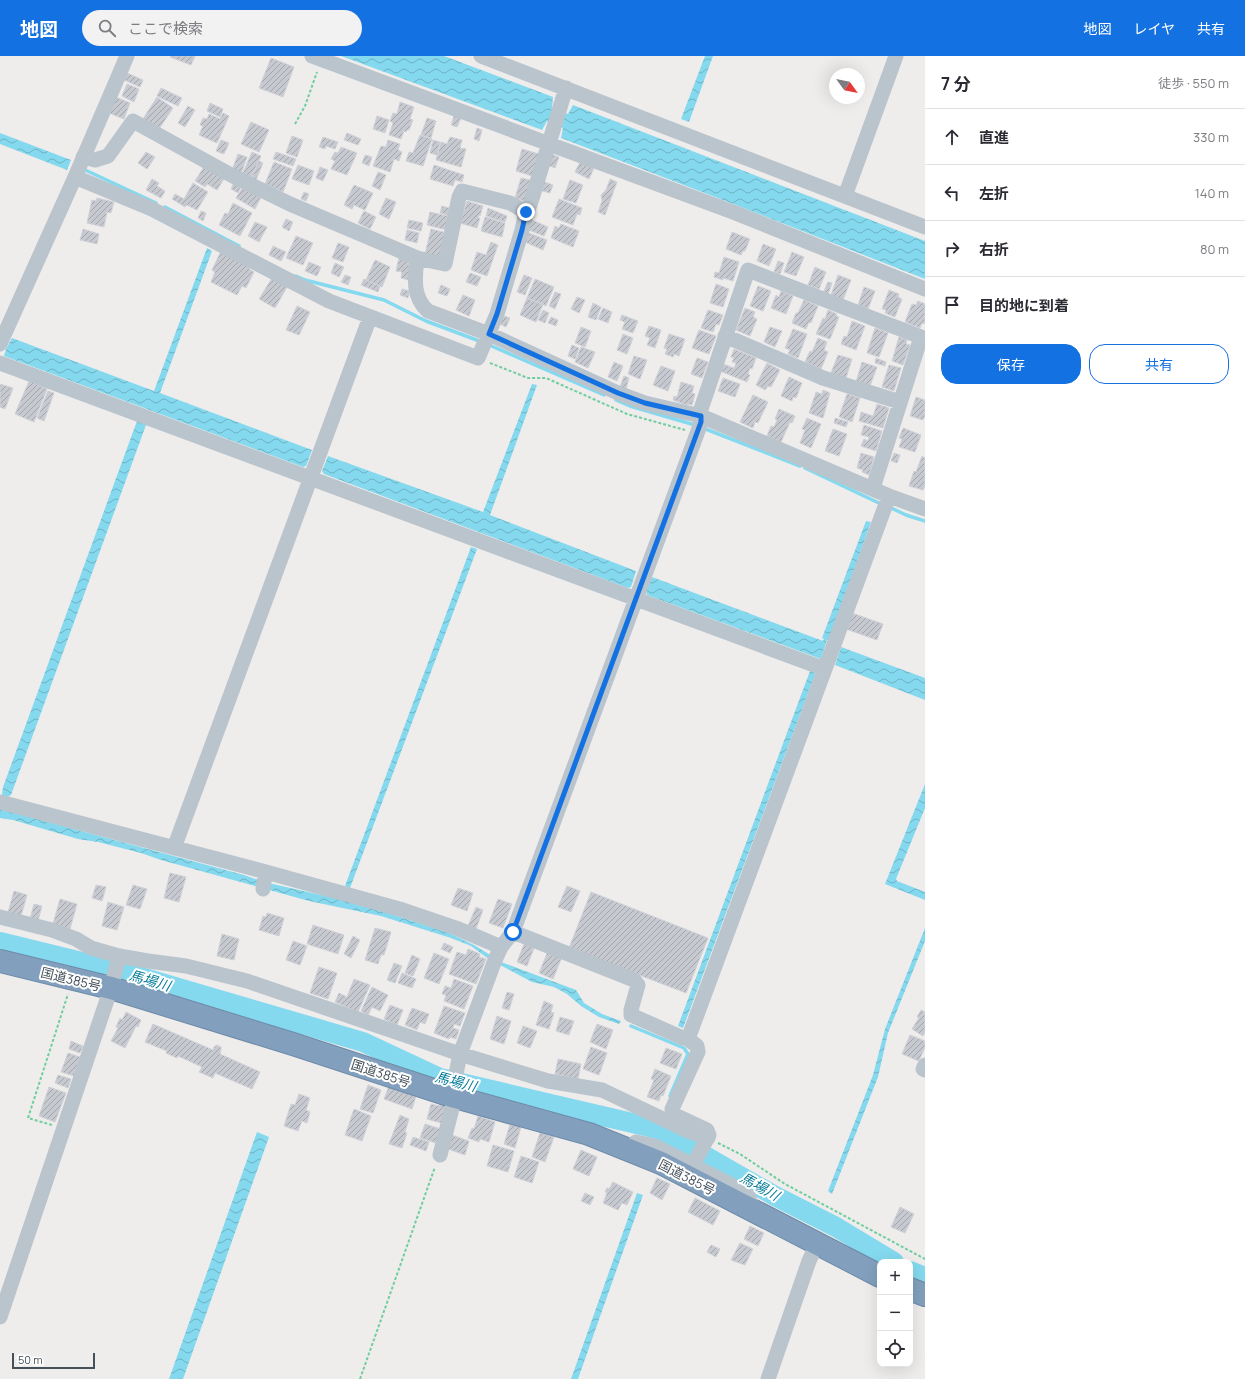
<!DOCTYPE html>
<html lang="ja">
<meta charset="utf-8">
<style>
:root{--surface:#fff;--page:#f2f2f3;--text:#2b2b33;--muted:#7c7c81;--line:#e1e1e2;--accent:#1471e1}
body{margin:0;font-family:Manrope,"Noto Sans JP",sans-serif;background:var(--page);color:var(--text)}
.controls{position:absolute;right:12px;bottom:12px;display:grid;overflow:hidden;border-radius:8px;box-shadow:0 4px 16px #0002}
.controls button{width:36px;height:36px;display:grid;place-items:center;padding:0;border:0;border-bottom:1px solid var(--line);background:var(--surface);color:var(--text);font:20px sans-serif}
.compass{position:absolute;left:829px;top:12px;width:36px;height:36px;border-radius:50%;background:var(--surface);box-shadow:0 4px 16px #0002;rotate:123deg}
.scale{position:absolute;left:12px;bottom:10px;width:83px;box-sizing:border-box;padding-left:4px;border:2px solid #44505a;border-top:0;font-size:11px;line-height:14px;white-space:nowrap;color:#44505a;-webkit-text-stroke:3px #fff;paint-order:stroke}
.stop{position:absolute;width:12px;height:12px;margin:-9px;border:3px solid #1471e1;border-radius:50%;background:#fff}
.stop.end{background:#1471e1;border-color:#fff;box-shadow:0 1px 4px #0008}
.list{margin:0;padding:0;list-style:none}
h2{display:flex;justify-content:space-between;align-items:center;height:52px;margin:0;padding:0 16px;font-size:17px}
h2 small{font-size:13px;font-weight:400;color:var(--muted)}
.list li{display:grid;grid-template-columns:26px 1fr auto;gap:12px;align-items:center;box-sizing:border-box;height:56px;padding:0 16px;border-top:1px solid var(--line)}
.list b{display:block;font-size:15px;white-space:nowrap}
.list em{font-size:13px;font-style:normal;color:var(--muted)}
.actions{display:flex;gap:8px;padding:12px 16px}
.actions a{flex:1;padding:9px 0;border:1px solid var(--accent);border-radius:16px;text-align:center;font-size:14px;color:var(--accent)}
.actions .main{background:var(--accent);color:#fff}
.icon{flex:none;width:22px;height:22px;fill:none;stroke:currentColor;stroke-width:2;stroke-linecap:round;stroke-linejoin:round}
.map{position:relative;flex:none;width:925px;height:1323px;overflow:hidden}
header{display:flex;align-items:center;gap:24px;box-sizing:border-box;height:56px;padding:0 20px;background:var(--accent);color:#fff}
header strong{font-size:19px}
nav{display:flex;gap:22px;margin-inline-start:auto;font-size:14px}
.search{width:280px;height:36px;background:var(--page);display:flex;align-items:center;gap:10px;box-sizing:border-box;padding:0 14px;border-radius:22px;color:var(--muted);font-size:15px}
main{display:flex}
aside{flex:1;background:var(--surface)}
.map>svg:first-child{display:block}
.water{fill:url(#water-waves)}
.lines{fill:none;stroke-linecap:round;stroke-linejoin:round}
.stream{stroke:#84d9ee;stroke-width:3.5}
.river{stroke:#84d9ee;stroke-width:20}
.building{fill:url(#building-hatch);stroke:#d0d2d8}
.highway-casing{stroke:#6d8ba9;stroke-width:24}
.path{stroke:#6fce9e;stroke-width:2;stroke-dasharray:3 2;stroke-linecap:butt}
.minor{stroke:#bac4cc;stroke-width:15}
.highway{stroke:#82a0bd;stroke-width:22}
.route{stroke:#1471e1;stroke-width:5}
.labels{text-anchor:middle;dominant-baseline:central;stroke-width:4;stroke-linejoin:round;paint-order:stroke}
.street-label{font-size:13px;fill:#44505a;stroke:#fff}
.water-label{font-size:14px;font-style:italic;fill:#097e9a;stroke:#fff}
</style>
<header>
<strong>地図</strong>
<div class="search"><svg class="icon" aria-label="search" viewBox="0 0 24 24"><circle cx="10" cy="10" r="6"/><path d="M15 15l6 6"/></svg>ここで検索</div>
<nav><a>地図</a><a>レイヤ</a><a>共有</a></nav>
</header>
<main>
<div class="map">
<svg width="925" height="1323" viewBox="0 0 925 1323">
<defs>
<pattern id="water-waves" width="16" height="10" patternUnits="userSpaceOnUse"><rect width="16" height="10" fill="#84d9ee"/><path d="M0 5q4-4 8 0t8 0" fill="none" stroke="#6eb2c4"/></pattern>
<pattern id="building-hatch" width="6" height="6" patternUnits="userSpaceOnUse"><rect width="6" height="6" fill="#c6c9cf"/><path d="M-1 1l2-2M0 6l6-6M5 7l2-2" fill="none" stroke="#a2a6ab"/></pattern>
</defs>
<rect width="100%" height="100%" fill="#efecec"/>
<!-- water -->
<path class="water" d="M341,0H444L553,41L552,52L568,58L573,49L925,185V223L736,149L561,82L563,72L547,65L542,74Z
M705,0H713L689,66L681,63Z
M0,77L71,104L67,114L0,88Z
M207,192L212,195L160,337L312,394L306,410L303,411L4,300L6,293L12,282L154,335Z
M532,328L537,329L490,459L636,515L631,531L628,532L324,418L322,415L328,400L483,456Z
M137,365L142,366L146,369L11,739L5,742L2,739L3,731Z
M866,465L871,466L829,585L827,584L821,603L647,539L646,536L652,521L823,585L824,583L822,582Z
M471,491L477,493L350,832L345,830Z
M841,591L925,622V644L835,609Z
M810,615L816,616L683,972L678,970Z
M925,728V752L896,823L897,825L925,836V844L885,828Z
M0,753L244,819L264,826L361,848L449,877L474,889L492,900L490,904L471,890L451,882L381,860L309,845L161,804L141,797L98,786L78,783L13,764L0,762Z
M925,872V885L888,977L878,1021L832,1138L828,1135L873,1019L885,973Z
M501,906L576,934L584,947L602,958L621,965L619,968L599,961L581,950L567,938L554,931L532,926L500,909Z
M257,1076L269,1081L183,1323H169Z
M637,1137L643,1139L578,1323H571Z"/>
<g class="lines">
<!-- stream -->
<path class="stream" d="M83,113L156,147
M165,151L239,190
M296,220L305,224L384,244L426,265L482,286
M487,288L604,339
M616,344L630,350L695,369
M703,372L800,410
M805,412L881,448
M889,451L906,459L925,465
M631,970L684,992L688,998L670,1040"/>
<!-- river -->
<path class="river" d="M0,886L131,918L363,986L440,1022L658,1073L775,1140L836,1171L894,1206
M910,1215L925,1221"/>
</g>
<!-- building -->
<path class="building" d="M171,0H195L191,9L170,1Z
M271,2L294,11L283,41L259,32Z
M127,17L143,24L140,31L124,24Z
M127,28L139,33L134,46L122,40Z
M161,32L182,42L178,50L157,40Z
M116,41L130,47L124,63L109,57Z
M157,41L173,52L159,73L143,63Z
M400,46L414,51L410,63L413,64L409,74H407L406,76L404,75L401,83L389,79L393,67L390,65L393,57L397,58Z
M210,47L223,53L220,61L207,55Z
M188,50L195,54L185,71L178,67Z
M223,57L229,60L217,87L199,79L203,70L200,69L203,62L207,63L209,58L220,63Z
M377,60L389,64L385,77L373,73Z
M454,60L461,62L457,71L451,69Z
M427,62L436,65L431,82L421,79Z
M251,66L269,74L259,96L241,88Z
M477,72L482,74L479,85L474,83Z
M347,77L361,83L358,89L344,84Z
M420,79L432,83L423,110L406,105L409,96L413,97Z
M292,80L303,84L297,101L286,97Z
M323,81L338,86L335,93L326,90L325,93L319,91Z
M450,81L462,84L460,92L466,93L461,111L436,104L441,86L447,88Z
M221,84L229,87L224,98L216,95Z
M388,84L400,88L398,94L402,96L399,105L394,103L390,116L373,110L381,90L386,91Z
M433,84L440,86L437,99L430,97Z
M341,91L357,97L347,119L331,113L335,105L331,103L335,96L338,97Z
M522,93L539,98L532,120L516,115Z
M146,96L155,101L147,113L138,107Z
M252,96L261,100L251,123L242,119Z
M276,96L296,103L293,110L273,103Z
M238,98L247,101L241,118L232,114Z
M551,98L559,101L555,112L547,109Z
M365,99L372,101L369,110L362,107Z
M259,105L263,107L256,124L251,122Z
M274,106L292,113L283,136L265,128Z
M580,106L594,112L589,123L575,116Z
M205,109L225,121L217,134L207,128L205,131L195,125Z
M298,109L314,115L309,129L292,123Z
M434,109L464,119L462,126L455,124L453,130L430,123Z
M320,111L328,114L323,125L316,122Z
M378,116L386,119L380,134L372,130Z
M521,122L530,124L525,145L515,142Z
M152,123L159,127L157,130L165,135L161,142L146,134Z
M610,123L617,126L605,159L598,156L602,145L601,139L606,134Z
M235,124L242,128L238,137L231,133Z
M570,124L583,129L576,147L563,143Z
M542,125L553,129L550,137L539,134Z
M193,127L208,136L197,154L187,149L185,151L172,143L175,138L184,143Z
M244,129L262,139L255,153L236,142Z
M354,129L373,137L365,154L354,149L352,153L344,149Z
M304,136L309,138L306,145L301,143Z
M97,142L114,146L111,157L107,156L104,171L87,167L92,144L96,145Z
M386,142L396,146L389,163L379,158Z
M559,143L582,152L580,159L577,158L573,169L552,161Z
M467,145L483,150L480,160L479,159L478,162H480L477,172L460,167Z
M233,147L252,157L240,180L219,169L225,157L228,158Z
M442,150L453,153L451,160L440,157Z
M488,152L507,160L505,166L486,160Z
M201,155L206,157L203,165L198,162Z
M364,155L376,161L370,173L358,167Z
M430,156L451,161L447,174L427,169Z
M485,161L505,167L502,181L481,175Z
M286,163L293,166L289,175L282,171Z
M530,163L548,171L544,180L526,173Z
M409,164L423,167L421,175L407,172Z
M255,166L267,171L259,186L248,180Z
M561,168L579,175L573,191L551,182L555,170L559,172Z
M83,173L99,178L97,188L80,184Z
M431,173L447,177L441,201L425,198Z
M407,174L419,177L417,187L405,184Z
M732,176L750,183L745,195H743L741,199L726,193Z
M529,177L547,184L543,194L525,186Z
M296,180L313,187L303,209L286,202Z
M491,186L498,189L487,220L471,214L477,196L486,199Z
M338,187L349,191L343,206L332,202Z
M763,188L776,193L769,210L757,205Z
M273,190L286,196L281,205L269,199Z
M221,195L251,209L249,213L254,216L246,232L242,230L237,239L211,226L215,216L212,214Z
M792,196L804,201L796,220L784,216Z
M399,201L410,203L408,209H411L408,224L401,222L402,216L396,215Z
M724,201L739,206L733,225L723,222V224L714,221L715,216L719,217Z
M375,204L390,211L382,231L366,224Z
M778,205L784,207L780,218L774,216Z
M309,206L321,211L317,220L305,215Z
M335,207L344,211L339,221L331,217Z
M815,211L826,216L819,233L808,229Z
M470,217L481,221L477,230L466,226Z
M345,219L351,221L348,229L341,226Z
M524,219L532,222L525,239L517,236Z
M838,219L851,224L843,244L831,239Z
M272,222L287,231L275,252L259,243Z
M364,223L380,230L378,236L361,229Z
M535,223L554,231L546,250L527,242Z
M828,226L832,227L828,239L823,237Z
M716,228L729,233L723,251L710,247Z
M441,229L450,233L447,240L438,237Z
M758,230L771,235L763,255L750,250Z
M864,231L875,235L868,253L858,249Z
M402,233L410,235L408,242L400,239Z
M889,234L899,238L898,241L902,243L895,261L885,257L886,254L882,253Z
M781,235L793,240L786,258L771,252L776,239L779,241Z
M555,236L561,238L555,253L549,250Z
M463,239L475,244L469,260L456,254Z
M577,241L585,244L579,257L571,253Z
M527,242L543,248L536,266L520,259Z
M804,244L818,250L811,267L809,266L806,273L792,267L796,257H798Z
M918,245L925,248V265L924,268L922,267L920,272L905,266L912,248L916,249Z
M593,247L601,251L596,264L588,261Z
M297,250L310,256L299,279L286,274Z
M603,252L612,256L608,267L598,263Z
M745,252L755,256L753,261L757,263L750,280L736,274Z
M543,254L549,257L545,267L538,264Z
M708,254L723,259L719,269L716,268L713,276L701,272Z
M828,254L837,258L836,260L839,261L830,283L816,278L823,262L825,263Z
M622,259L638,265L633,277L622,273L625,266L620,264Z
M504,260L510,262L506,271L500,268Z
M551,261L558,264L556,270L548,267Z
M852,265L865,270L856,294L841,288L844,280L847,281Z
M649,270L661,274L655,292L647,289L650,282L645,280Z
M581,271L591,275L585,291L575,287Z
M770,271L782,275L775,291L764,286Z
M875,272L888,277L879,301L867,297Z
M793,273L807,278L798,302L788,298L790,294L785,292Z
M699,274L716,280L709,298L692,292Z
M623,278L633,282L627,298L617,294Z
M669,278L685,283L679,300L674,298L673,301L665,298L667,293L664,292Z
M899,281L907,284L906,288L910,289L903,309L892,305Z
M818,282L827,286L824,294L828,296L821,313L805,306L810,295L812,296Z
M572,289L579,292L575,303L568,300Z
M581,291L595,296L588,312L575,306Z
M734,293L756,302L752,313L750,312L748,318L750,319L747,326L720,315L723,308L734,312L736,307L732,306L734,302L731,301Z
M838,299L852,303L846,322L831,317Z
M634,300L647,304L640,323L628,318Z
M697,302L708,306L702,322L691,318Z
M876,302L886,306L885,310L875,307Z
M614,306L623,310L617,325L608,321Z
M862,306L877,311L870,330L856,326Z
M767,307L780,314L771,331L768,330L765,334L756,329Z
M889,309L901,312L894,335L882,331Z
M661,310L675,315L668,335L653,329Z
M624,320L629,322L626,333L620,331Z
M789,321L802,327L796,342L793,341L792,345L781,340Z
M723,322L740,328L735,341L718,335Z
M29,325L47,333L34,366L15,358Z
M681,326L694,330L692,337L695,338L692,349L687,348V349L673,344L674,340L677,341Z
M0,328L13,332L5,353L0,351Z
M823,334L830,337L823,362L809,357L816,336L822,338Z
M48,335L54,337L44,365L37,362Z
M847,338L860,342L852,366L839,361Z
M753,339L768,346L758,367L755,366L753,372L740,366Z
M916,341L925,344V360L923,364L910,360Z
M877,348L889,352L883,372L859,365L861,356L873,360Z
M779,353L795,360L792,367L790,366L781,386L767,380L771,370L774,371L777,364L775,363Z
M807,362L821,368L811,392L800,387L805,374L802,373Z
M835,362L848,366L846,371L834,367Z
M864,369L882,375L876,395L861,390L864,383L868,385L869,381L861,379Z
M903,372L921,379L915,396L899,391L902,383L899,382Z
M833,373L847,378L839,400L825,395Z
M861,397L874,401L869,419L862,416L863,414L857,412Z
M894,397L900,399L897,407L891,405Z
M922,400L925,402V430L923,434L909,430L914,415L916,416Z
M852,557L883,568L877,584L846,573Z
M170,817L186,821L179,846L164,842Z
M96,829L106,831L102,845L92,842Z
M133,829L147,833L140,853L126,849Z
M567,830L580,835L571,856L558,851Z
M458,832L473,837L467,855L451,849Z
M14,835L27,839L21,860L8,856Z
M591,836L708,882L686,937L569,892Z
M60,843L77,848L70,873L53,868Z
M498,843L512,848L503,872L489,867Z
M108,846L124,851L117,874L102,870Z
M34,848L42,850L38,865L30,863Z
M476,851L483,854L476,873L468,870Z
M267,857L284,862L279,880L259,874L263,860L266,861Z
M313,869L344,879L338,898L307,888Z
M375,872L391,876L384,899H381L378,908L365,904Z
M222,878L239,883L234,904L217,900Z
M353,880L360,884L351,902L344,898Z
M293,885L307,890L300,909L286,904Z
M444,887L453,891L450,897L441,893Z
M524,888L534,892L527,910L517,906Z
M468,893L480,898L479,901L486,903L476,928L449,918L457,896L466,899Z
M548,895L562,901L553,923L539,917Z
M434,897L449,903L439,928L424,922Z
M412,899L420,903L413,920L405,917Z
M394,907L402,910L395,927L387,924Z
M319,911L337,917L328,943L310,937Z
M402,917L416,923L412,932L398,927Z
M354,923L370,929L358,956L335,946L339,937L347,941Z
M454,923L473,930L464,953L444,945L446,939L442,938L445,930L451,932Z
M372,931L388,939L380,955L372,951L368,959L361,955Z
M507,936L514,938L509,954L502,952Z
M544,945L553,949L551,956L554,957L549,973L536,969Z
M390,949L403,954L397,969L384,963Z
M444,950L465,957L460,970L454,968L453,972L459,974L456,983L450,981L449,983L434,977Z
M412,952L429,958L425,968L420,966L417,974L405,969Z
M921,954L925,956V976L923,980L912,973L919,962L917,961Z
M126,956L141,964L138,971L136,970L125,992L111,985L118,972L116,971L120,962L122,964Z
M497,960L511,965L504,988L490,983Z
M560,961L574,965L569,979L556,975Z
M153,968L213,994L214,991L217,989L221,991V994L220,998L260,1016L252,1033L215,1017L213,1022L199,1016L202,1011L178,1000L177,1002L166,997L167,995L145,986Z
M597,968L613,974L606,993L590,986Z
M523,970L537,975L530,992L517,987Z
M910,979L925,985V991L919,1005L902,998Z
M71,985L83,990L80,997L69,993Z
M591,991L607,997L599,1019L583,1013Z
M666,992L682,998L676,1013L660,1007Z
M68,997L80,1001L74,1020L61,1016Z
M558,1003L581,1008L578,1023L555,1018Z
M655,1013L671,1020L663,1040L661,1039L659,1045L647,1041L654,1024L651,1023Z
M58,1019L71,1023L68,1032L55,1027Z
M368,1029L381,1034L373,1057L360,1053Z
M389,1030L416,1040L412,1053L384,1043Z
M49,1031L66,1037L55,1066L39,1060Z
M299,1038L310,1042L306,1054L310,1056L307,1067L302,1065L298,1075L284,1070L291,1048L295,1049Z
M440,1046L447,1048L441,1067L427,1063L431,1048L439,1050Z
M354,1053L371,1060L362,1085L345,1079Z
M400,1059L409,1063L405,1076L407,1077L402,1092L389,1088Z
M478,1060L495,1066L489,1086L480,1083L479,1086L468,1082L472,1072L474,1073Z
M425,1068L444,1074L439,1088L420,1082Z
M510,1068L521,1071L515,1092L504,1088Z
M540,1077L554,1081L545,1106L532,1101Z
M449,1078L469,1085L465,1099L445,1092Z
M413,1081L429,1086L426,1095L410,1089Z
M493,1089L514,1095L508,1116L487,1110Z
M581,1094L597,1101L589,1120L573,1113Z
M521,1100L539,1106L532,1127L514,1121Z
M657,1122L670,1128L662,1144L650,1137Z
M613,1126L633,1136L627,1149L622,1147L618,1154L603,1147L607,1137L605,1136L607,1132L609,1133Z
M585,1137L594,1141L590,1149L581,1145Z
M695,1142L720,1155L713,1169L688,1156Z
M900,1151L914,1158L905,1177L891,1171Z
M750,1170L764,1177L758,1190L744,1183Z
M740,1187L753,1193L745,1209L731,1204Z
M711,1189L720,1193L716,1201L707,1196Z"/>
<g class="lines">
<defs>
<path id="highway" d="M0,905L111,932L293,988L455,1041L589,1078L661,1107L880,1220
M910,1233L925,1239"/>
</defs>
<!-- highway casing -->
<use href="#highway" class="highway-casing"/>
<!-- path -->
<path class="path" d="M295,68L305,50L317,16
M490,307L528,322H546L627,358L685,374
M52,1069L28,1062L68,938
M718,1087L740,1098L785,1128L925,1203
M360,1323L435,1111"/>
<!-- minor -->
<path class="minor" d="M312,0L733,156L925,233
M481,0L925,171
M83,101L95,104L108,100L133,65L231,119L290,148L417,202L445,208L459,141L462,135L510,147L526,156
M75,121L152,153L200,178L329,245L478,302L497,258L522,174L526,156L530,149L566,32
M845,140L896,0
M417,202C415,221 412,241 428,255L489,278L618,337L645,347L701,360L889,440L925,453
M725,280L823,322L900,346
M0,288L75,121L127,0
M0,307L825,613
M0,746L266,816L403,854L456,872L501,891
M174,792L370,261
M263,833L264,825
M0,861L52,874L76,883L91,892L119,900L148,905L186,910L247,925L460,998L548,1025L602,1034L688,1075L708,1082
M513,876L634,924L638,929L631,954V959L683,982L688,983L889,440
M688,983L697,990L698,996L672,1053L675,1059L707,1074L709,1079L693,1109
M925,1009L923,1013L925,1014
M628,1093L636,1086L655,1090L739,1133L749,1141L752,1154
M440,1099L455,1041L453,1033L460,998L495,904L501,891L513,876L698,375L701,366V353L748,214L921,281L873,432
M0,1261L111,932L119,900
M768,1323L809,1205L817,1188"/>
<!-- highway -->
<use href="#highway" class="highway"/>
</g>
<g class="lines">
<!-- route -->
<path class="route" d="M513,876L701,366V360L645,347L618,337L489,278L497,258L522,174L526,156"/>
</g>
<g class="labels">
<!-- street labels -->
<g class="street-label">
<text transform="translate(71 923) rotate(14)">国道385号</text>
<text transform="translate(381 1017) rotate(18)">国道385号</text>
<text transform="translate(687 1121) rotate(27)">国道385号</text>
</g>
<!-- water labels -->
<g class="water-label">
<text transform="translate(150 924) rotate(16)">馬場川</text>
<text transform="translate(456 1025) rotate(15)">馬場川</text>
<text transform="translate(760 1130) rotate(29)">馬場川</text>
</g>
</g>
</svg>
<div class="controls">
<button>+</button>
<button>−</button>
<button><svg class="icon" aria-label="locate" viewBox="0 0 24 24"><circle cx="12" cy="12" r="6"/><path d="M12 2v4M12 18v4M2 12h4M18 12h4"/></svg></button>
</div>
<svg class="compass" viewBox="-18 -18 36 36"><path d="M0-13l5 13h-10z" fill="#e53935"/><path d="M0 13l5-13h-10z" fill="#7c7c81"/></svg>
<div class="scale">50 m</div>
<div class="stop" style="left:513px;top:876px"></div>
<div class="stop end" style="left:526px;top:156px"></div>
</div>
<aside>
<h2>7 分<small>徒歩 · 550 m</small></h2>
<ul class="list">
<li><svg class="icon" aria-label="ahead" viewBox="0 0 24 24"><path d="M12 20V5M6 11l6-6 6 6"/></svg><div><b>直進</b></div><em>330 m</em></li>
<li><svg class="icon" aria-label="left" viewBox="0 0 24 24"><path d="M17 20v-9H6M10 6l-5 5 5 5"/></svg><div><b>左折</b></div><em>140 m</em></li>
<li><svg class="icon" aria-label="right" viewBox="0 0 24 24"><path d="M7 20v-9h11M14 6l5 5-5 5"/></svg><div><b>右折</b></div><em>80 m</em></li>
<li><svg class="icon" aria-label="arrive" viewBox="0 0 24 24"><path d="M6 21V4h12l-3 4 3 4H6"/></svg><div><b>目的地に到着</b></div></li>
</ul>
<div class="actions"><a class="main">保存</a><a>共有</a></div>
</aside>
</main>
